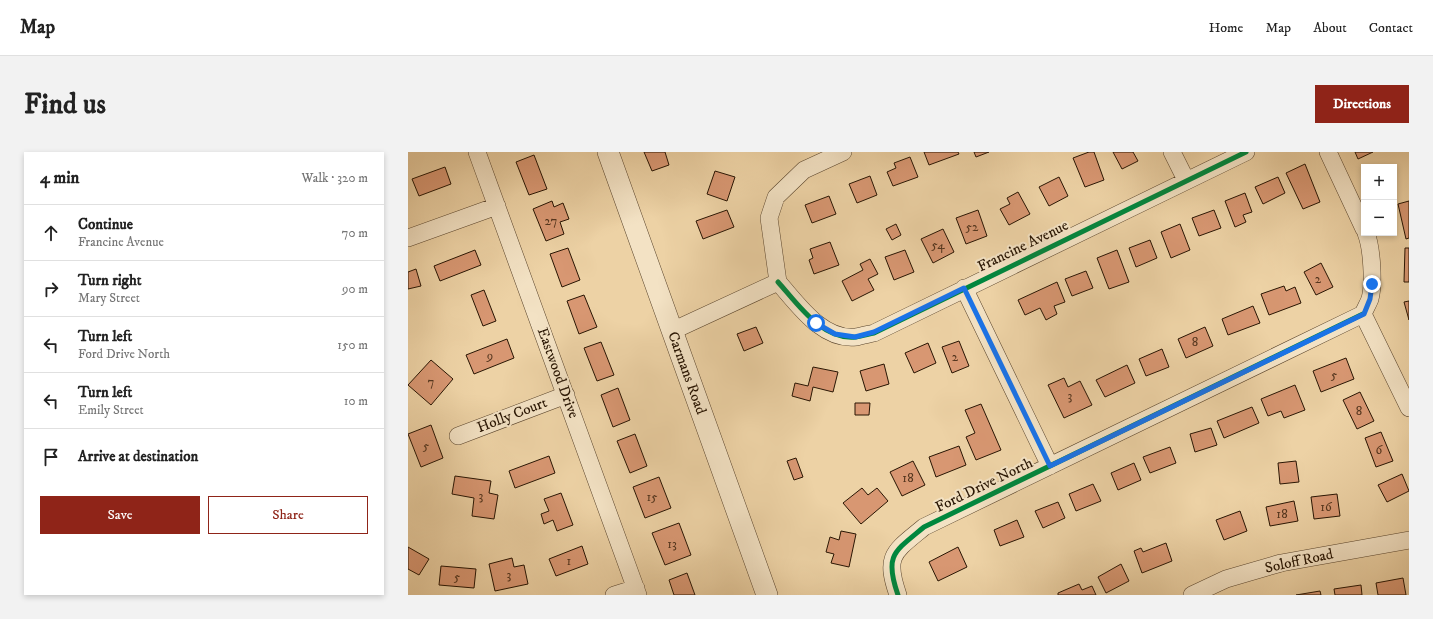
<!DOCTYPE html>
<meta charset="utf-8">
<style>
:root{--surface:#fff;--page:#f2f2f2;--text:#222;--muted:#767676;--line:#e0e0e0;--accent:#8f2418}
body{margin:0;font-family:"IM FELL DW Pica",serif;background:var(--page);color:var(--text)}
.controls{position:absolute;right:12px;top:12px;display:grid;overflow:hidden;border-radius:0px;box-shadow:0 2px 6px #0003}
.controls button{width:36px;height:36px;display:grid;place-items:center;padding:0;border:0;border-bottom:1px solid var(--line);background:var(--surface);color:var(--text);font:20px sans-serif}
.stop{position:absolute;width:12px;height:12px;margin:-9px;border:3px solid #1a73e8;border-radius:50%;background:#fff}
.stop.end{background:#1a73e8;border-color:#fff;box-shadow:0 1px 4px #0008}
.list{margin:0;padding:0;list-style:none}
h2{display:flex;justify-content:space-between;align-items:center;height:52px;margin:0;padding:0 16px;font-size:17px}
h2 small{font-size:13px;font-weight:400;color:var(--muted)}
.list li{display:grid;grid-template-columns:26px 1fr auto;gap:12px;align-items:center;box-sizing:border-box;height:56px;padding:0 16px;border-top:1px solid var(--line)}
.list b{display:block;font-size:15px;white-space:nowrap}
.list p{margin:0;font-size:13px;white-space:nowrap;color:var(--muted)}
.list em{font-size:13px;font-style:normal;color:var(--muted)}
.actions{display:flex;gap:8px;padding:12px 16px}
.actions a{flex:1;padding:9px 0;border:1px solid var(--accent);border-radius:0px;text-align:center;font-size:14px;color:var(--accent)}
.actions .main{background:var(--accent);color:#fff}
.icon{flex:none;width:22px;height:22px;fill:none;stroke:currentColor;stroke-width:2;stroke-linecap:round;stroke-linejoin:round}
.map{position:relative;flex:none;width:1001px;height:443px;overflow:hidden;border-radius:0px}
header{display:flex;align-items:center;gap:24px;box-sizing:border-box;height:56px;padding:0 20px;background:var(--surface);border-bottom:1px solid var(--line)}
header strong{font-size:19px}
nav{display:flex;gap:22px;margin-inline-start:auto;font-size:14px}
.intro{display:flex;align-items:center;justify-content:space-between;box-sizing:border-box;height:96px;padding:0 24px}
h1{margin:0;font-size:28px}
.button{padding:10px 18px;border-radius:0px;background:var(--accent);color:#fff;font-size:14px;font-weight:700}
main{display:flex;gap:24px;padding:0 24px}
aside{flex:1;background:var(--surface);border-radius:0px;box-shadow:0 2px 6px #0003}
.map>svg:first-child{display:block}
.building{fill:#d89772;stroke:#281503}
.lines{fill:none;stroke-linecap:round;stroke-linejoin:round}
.minor-casing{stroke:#59442c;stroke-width:18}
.tertiary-casing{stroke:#59442c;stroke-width:22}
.minor{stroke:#f3e2c4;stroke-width:17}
.tertiary{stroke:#f3e2c4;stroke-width:21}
.cycleway-casing{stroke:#f3e2c4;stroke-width:8}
.cycleway{stroke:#00873e;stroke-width:5}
.route{stroke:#1a73e8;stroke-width:5}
.labels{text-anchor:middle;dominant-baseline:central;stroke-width:4;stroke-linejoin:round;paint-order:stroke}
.number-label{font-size:13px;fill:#54361f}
.street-label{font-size:15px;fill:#281503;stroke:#f3e2c4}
</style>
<header>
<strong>Map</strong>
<nav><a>Home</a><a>Map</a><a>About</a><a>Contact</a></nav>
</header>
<div class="intro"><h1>Find us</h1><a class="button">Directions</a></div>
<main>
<aside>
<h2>4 min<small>Walk · 320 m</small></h2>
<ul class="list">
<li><svg class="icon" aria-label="ahead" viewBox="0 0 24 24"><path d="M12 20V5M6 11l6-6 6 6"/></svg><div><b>Continue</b><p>Francine Avenue</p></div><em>70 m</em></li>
<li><svg class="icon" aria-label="right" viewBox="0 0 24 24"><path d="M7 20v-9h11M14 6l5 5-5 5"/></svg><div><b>Turn right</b><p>Mary Street</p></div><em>90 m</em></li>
<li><svg class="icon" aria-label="left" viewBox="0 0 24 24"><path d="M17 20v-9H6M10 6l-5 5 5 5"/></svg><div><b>Turn left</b><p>Ford Drive North</p></div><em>150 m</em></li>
<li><svg class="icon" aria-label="left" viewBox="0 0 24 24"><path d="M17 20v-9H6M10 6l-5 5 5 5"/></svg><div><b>Turn left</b><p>Emily Street</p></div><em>10 m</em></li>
<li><svg class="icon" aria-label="arrive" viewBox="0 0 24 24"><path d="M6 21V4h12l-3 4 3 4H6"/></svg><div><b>Arrive at destination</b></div></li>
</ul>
<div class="actions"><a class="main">Save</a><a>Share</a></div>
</aside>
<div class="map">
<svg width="1001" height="443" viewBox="0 0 1001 443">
<rect width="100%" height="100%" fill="#edd2a5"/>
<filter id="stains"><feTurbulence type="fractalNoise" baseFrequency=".005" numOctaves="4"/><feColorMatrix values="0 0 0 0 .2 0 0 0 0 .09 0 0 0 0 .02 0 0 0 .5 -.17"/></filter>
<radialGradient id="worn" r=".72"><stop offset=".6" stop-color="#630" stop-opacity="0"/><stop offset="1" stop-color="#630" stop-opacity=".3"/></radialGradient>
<!-- building -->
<path class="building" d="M236,0H257L261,13L244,19Z
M516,0H550L551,2L521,13Z
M566,0H581L568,5Z
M681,0H686L696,28L677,35L665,6Z
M705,0H725L730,9L714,17Z
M947,0H965L950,7Z
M126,3L139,37L121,43L108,10Z
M502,5L510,25L485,34L479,20L488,16L486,11Z
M897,12L912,50L895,57L878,21Z
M37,15L43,32L11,44L4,27Z
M307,19L327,25L319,49L299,42Z
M462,24L469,43L449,51L441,32Z
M651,25L660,44L641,54L631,35Z
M870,25L877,41L855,52L847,35Z
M610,40L622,62L601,73L592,57L602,52L599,46Z
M837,41L844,60L835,63L838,70L827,75L817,49Z
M421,44L428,62L404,71L397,53Z
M144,49L146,55L155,51L161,67L152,70L156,82L138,89L125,57Z
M1001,49V86L998,87L990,52Z
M319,58L326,75L295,87L288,69Z
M570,58L579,84L558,92L548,66Z
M806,58L813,76L791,84L784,66Z
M488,72L493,83L484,88L478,77Z
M772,72L782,98L763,106L753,80Z
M535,77L546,100L525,111L513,87Z
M742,88L749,106L728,115L721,96Z
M422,90L431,113L406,122L401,108L405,106L402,97Z
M160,96L172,128L154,135L142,102Z
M997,96H1001V130H996Z
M67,98L73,113L32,129L26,114Z
M497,98L506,120L486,128L477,105Z
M709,98L721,130L701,137L689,106Z
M462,107L470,122L460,127L466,138L444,149L434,129L455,118L452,112Z
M913,111L925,135L908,143L896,120Z
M8,117L13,134L0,137V120Z
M678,119L685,136L664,144L657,127Z
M649,130L657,150L646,154L649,162L638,168L632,156L617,163L610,148Z
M876,134L878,139L887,135L893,151L861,163L853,142Z
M76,138L88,169L75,174L63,143Z
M176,143L189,175L171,182L159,149Z
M1001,149V168L996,150Z
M845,154L852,171L820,183L814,167Z
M348,175L355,191L336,199L329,182Z
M797,175L805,194L778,206L770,187Z
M99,187L106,206L66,222L58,203Z
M551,189L561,214L544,221L534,195Z
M193,190L206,223L189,229L176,196Z
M520,191L528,211L506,221L497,201Z
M754,197L761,215L738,224L731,207Z
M938,206L946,227L913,240L905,219Z
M23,208L45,227L23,253L0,233Z
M476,212L481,232L458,239L452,219Z
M719,213L727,231L697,245L688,228Z
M405,215L430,220L425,240L405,235L402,249L384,244L387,231L400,234Z
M656,226L660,235L672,229L684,253L656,266L640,233Z
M887,233L897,258L876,266L873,259L860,264L853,247Z
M210,236L222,268L205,275L193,243Z
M952,240L966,269L949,277L935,248Z
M447,251H462L461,263H447Z
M573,252L593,298L568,308L558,285L567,281L557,258Z
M844,255L851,271L816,286L809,269Z
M23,273L35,306L13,315L0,282Z
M803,276L809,293L787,300L782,282Z
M973,280L985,309L968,315L957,286Z
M227,282L239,314L222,321L209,289Z
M551,294L558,313L528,325L521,305Z
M762,295L768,311L742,321L735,305Z
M141,304L147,321L107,336L101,319Z
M388,306L395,325L386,328L379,309Z
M505,309L517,333L494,344L482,320Z
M888,309L891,330L872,332L870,311Z
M726,311L733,328L710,338L703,321Z
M994,322L1001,339L979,350L970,333Z
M47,324L83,329L81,341L90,343L86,367L64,364L66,346L44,342Z
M251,325L263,356L237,366L225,335Z
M685,332L693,349L668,359L661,342Z
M454,336L460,343L469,336L480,349L453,372L435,351Z
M153,341L165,373L149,379L145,368L136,372L133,362L141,359L136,347Z
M929,342L932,364L906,367L903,345Z
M886,349L890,369L862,374L858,355Z
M650,350L657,366L635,376L627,359Z
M832,359L839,379L816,388L808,368Z
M609,368L616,385L592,394L586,378Z
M271,371L283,403L257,413L244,381Z
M433,379L448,382L441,415L423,411L426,402L418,400L422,385L431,388Z
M758,391L764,409L734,421L726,399L733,396L735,400Z
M174,394L180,412L148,424L141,407Z
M0,395L21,407L11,423L0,417Z
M550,395L559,415L530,429L521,410Z
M104,406L106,415L116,413L120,432L87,439L81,412Z
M713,412L721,429L698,441L690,425Z
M33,414L68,417L66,436L31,433Z
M279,421L287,443H266L261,428Z
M995,426L998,443H970L968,431Z
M671,432L674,438L684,434L688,443H650V441Z
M953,433L954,443H927L926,437Z
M912,439L913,443H888Z"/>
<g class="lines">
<defs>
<path id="minor" d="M69,0L230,443
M764,0L778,28
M920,0L956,77
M958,81C964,96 966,132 962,147C960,152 957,157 955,162L1001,256
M0,86L89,54
M370,130C389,151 414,189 448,185C454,184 461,182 466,181L838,0
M370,130L361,66L368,45L396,18L435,0
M556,136L642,314
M264,179L370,130
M50,284L158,243
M206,443L228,436
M490,443C476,403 486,400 516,375L955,162
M784,443L818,427L873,411L1001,388"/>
<path id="tertiary" d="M200,0L359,443"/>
</defs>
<!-- minor casing -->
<use href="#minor" class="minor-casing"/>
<!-- tertiary casing -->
<use href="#tertiary" class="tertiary-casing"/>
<!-- minor -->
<use href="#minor" class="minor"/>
<!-- tertiary -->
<use href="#tertiary" class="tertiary"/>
<defs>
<path id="cycleway" d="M370,130C389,151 414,189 448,185C454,184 461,182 466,181L838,0
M490,443C476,403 486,400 516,375L955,162"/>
</defs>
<!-- cycleway casing -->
<use href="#cycleway" class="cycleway-casing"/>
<!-- cycleway -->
<use href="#cycleway" class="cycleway"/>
</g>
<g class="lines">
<!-- route -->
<path class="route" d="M408,171L427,182L447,185L466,180L556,136L642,314L956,162L962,147L964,132"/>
</g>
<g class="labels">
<!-- number labels -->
<g class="number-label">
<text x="143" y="69">27</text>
<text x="564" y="75">52</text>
<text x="530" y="93">54</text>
<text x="910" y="127">2</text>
<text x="787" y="190">8</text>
<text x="82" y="204">9</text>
<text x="547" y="205">2</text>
<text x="926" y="223">5</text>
<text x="23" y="230">7</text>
<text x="662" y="244">3</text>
<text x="951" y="259">8</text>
<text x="18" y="294">5</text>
<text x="971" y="298">6</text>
<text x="500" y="326">18</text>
<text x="73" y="344">3</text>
<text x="244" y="345">15</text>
<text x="918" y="355">16</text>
<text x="874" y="362">18</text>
<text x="264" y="392">13</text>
<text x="161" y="409">1</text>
<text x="101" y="423">3</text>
<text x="49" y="425">5</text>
</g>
<!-- street labels -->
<g class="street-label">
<text transform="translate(615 94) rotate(-26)">Francine Avenue</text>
<text transform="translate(150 221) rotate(70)">Eastwood Drive</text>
<text transform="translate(279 221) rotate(70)">Carmans Road</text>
<text transform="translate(104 263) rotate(-21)">Holly Court</text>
<text transform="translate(576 333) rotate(-26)">Ford Drive North</text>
<text transform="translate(891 409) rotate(-12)">Soloff Road</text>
</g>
</g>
<rect width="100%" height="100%" filter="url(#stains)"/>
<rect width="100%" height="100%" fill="url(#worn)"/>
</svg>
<div class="controls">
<button>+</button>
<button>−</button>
</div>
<div class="stop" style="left:408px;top:171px"></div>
<div class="stop end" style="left:964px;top:132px"></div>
</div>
</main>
